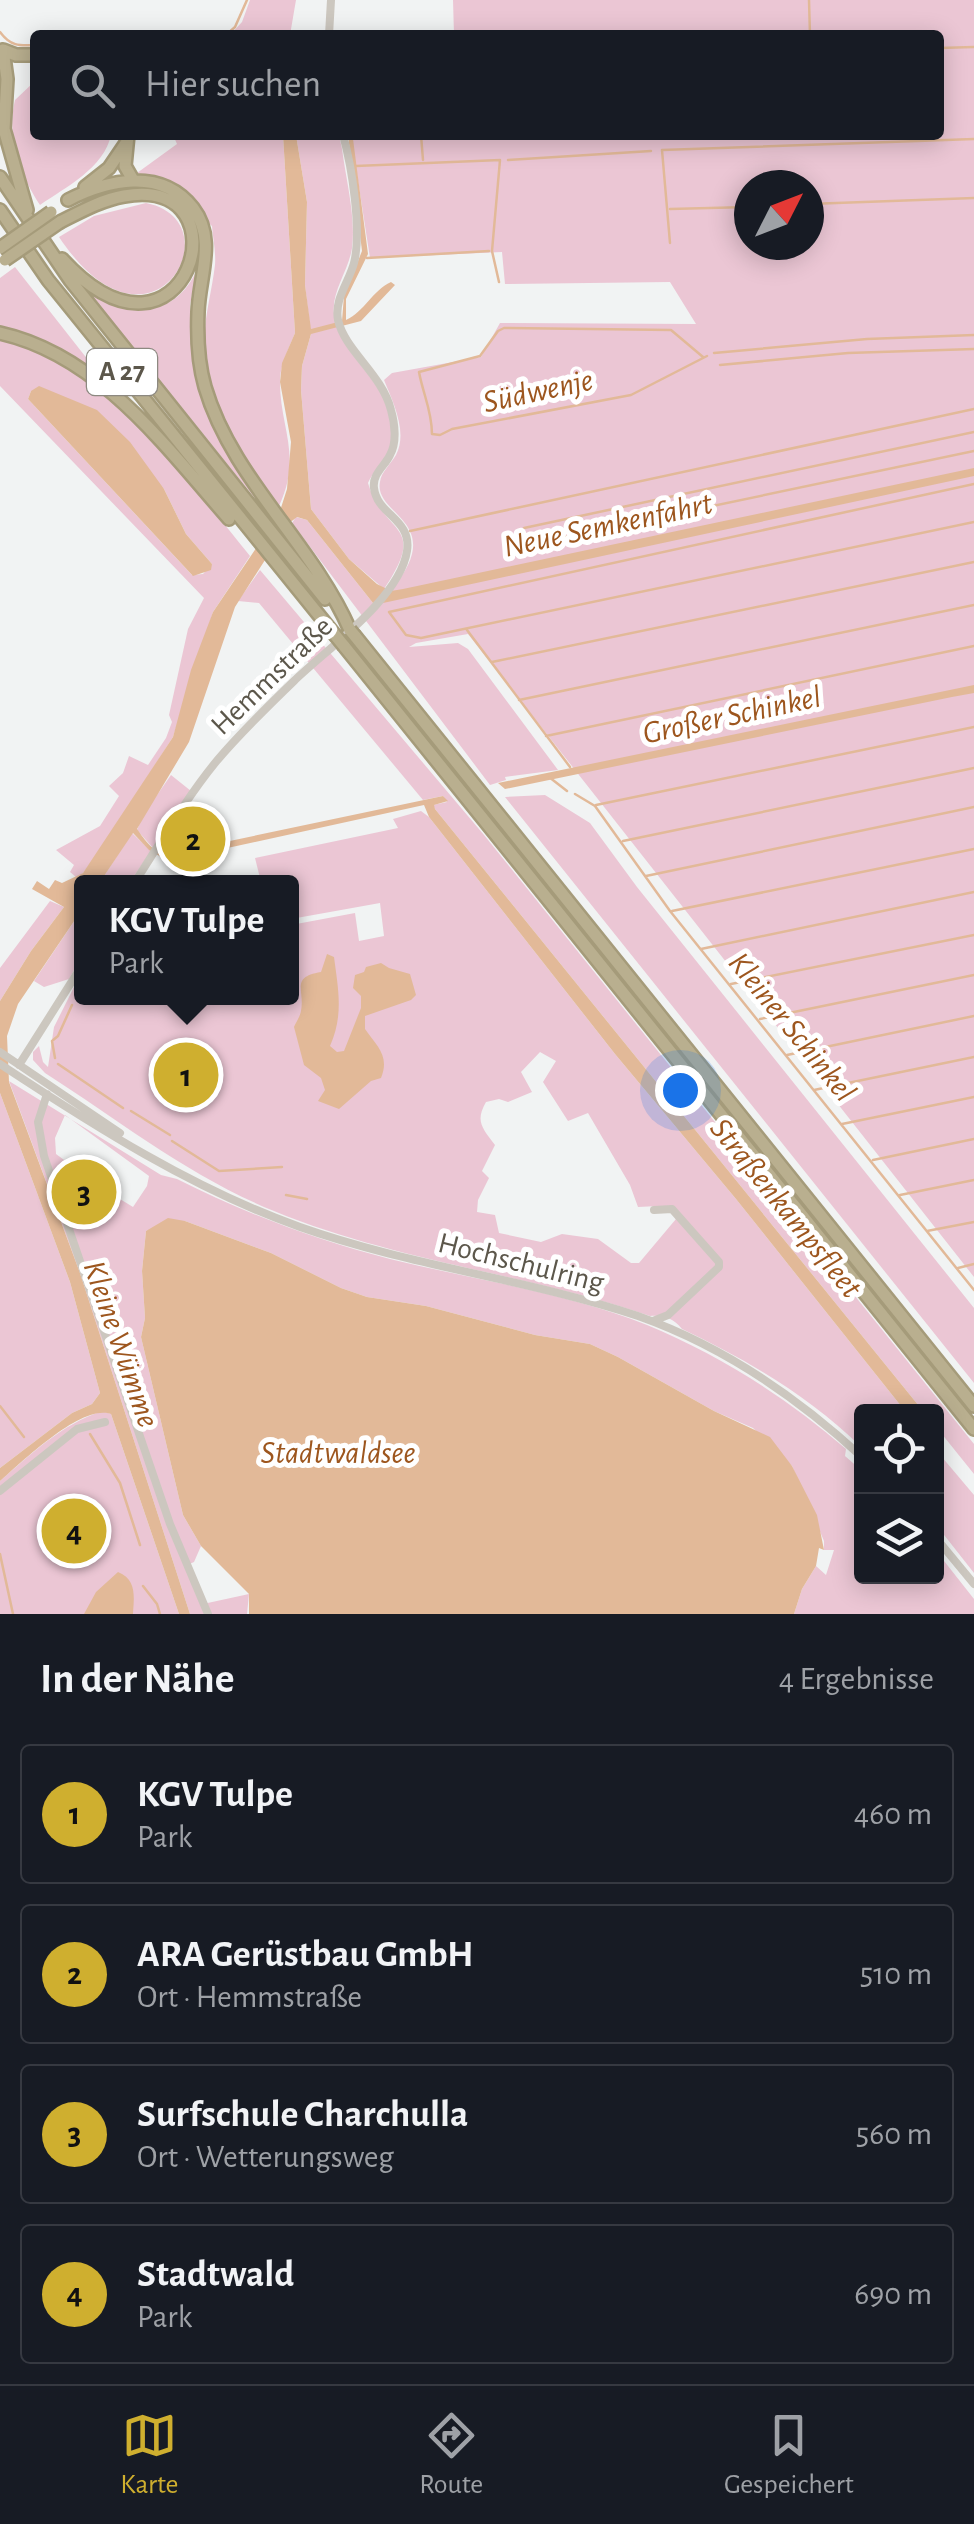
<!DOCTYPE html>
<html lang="de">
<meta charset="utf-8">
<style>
:root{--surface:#171b24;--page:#20242c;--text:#f1f3f6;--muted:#9ea1a6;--line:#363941;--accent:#cfaf2f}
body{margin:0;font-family:"Alegreya Sans",sans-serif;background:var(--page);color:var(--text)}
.controls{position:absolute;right:30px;bottom:30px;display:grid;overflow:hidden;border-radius:10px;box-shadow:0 5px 25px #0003}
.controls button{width:90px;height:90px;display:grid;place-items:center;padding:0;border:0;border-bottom:2px solid var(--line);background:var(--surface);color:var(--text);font:50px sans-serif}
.compass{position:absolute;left:734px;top:170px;width:90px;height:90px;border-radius:50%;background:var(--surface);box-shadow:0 5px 25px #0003;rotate:48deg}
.you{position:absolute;left:680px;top:1090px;width:35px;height:35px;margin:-25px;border:8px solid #fff;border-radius:50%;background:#1a73e8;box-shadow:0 0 0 15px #1a73e833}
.badge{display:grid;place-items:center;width:65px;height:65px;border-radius:50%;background:var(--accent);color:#111;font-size:32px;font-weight:700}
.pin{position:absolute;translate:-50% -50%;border:5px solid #fff;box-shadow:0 2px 10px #0006}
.popup{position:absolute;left:74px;top:875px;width:225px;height:130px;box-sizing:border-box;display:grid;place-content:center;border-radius:10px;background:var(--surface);filter:drop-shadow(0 2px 8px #0005);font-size:32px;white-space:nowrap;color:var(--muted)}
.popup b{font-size:38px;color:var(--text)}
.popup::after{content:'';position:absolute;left:50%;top:100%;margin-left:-20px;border:20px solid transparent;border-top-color:var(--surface)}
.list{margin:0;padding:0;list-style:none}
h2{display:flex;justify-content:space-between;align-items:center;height:130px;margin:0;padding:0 40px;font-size:42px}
h2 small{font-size:32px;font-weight:400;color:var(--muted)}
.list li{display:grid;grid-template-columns:65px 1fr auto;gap:30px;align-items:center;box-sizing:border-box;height:140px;margin:0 20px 20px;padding:0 20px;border:2px solid var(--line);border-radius:10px}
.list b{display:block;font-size:38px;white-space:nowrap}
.list p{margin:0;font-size:32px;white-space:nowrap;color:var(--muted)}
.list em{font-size:32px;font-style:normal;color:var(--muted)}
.icon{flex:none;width:55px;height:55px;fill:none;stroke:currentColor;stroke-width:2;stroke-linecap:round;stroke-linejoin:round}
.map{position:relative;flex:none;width:974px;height:1614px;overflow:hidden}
.search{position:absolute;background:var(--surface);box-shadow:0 5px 25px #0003;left:30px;right:30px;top:30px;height:110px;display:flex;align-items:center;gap:25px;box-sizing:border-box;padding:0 35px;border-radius:10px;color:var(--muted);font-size:38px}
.sheet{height:770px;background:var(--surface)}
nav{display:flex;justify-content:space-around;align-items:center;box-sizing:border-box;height:140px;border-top:2px solid var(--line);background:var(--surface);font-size:28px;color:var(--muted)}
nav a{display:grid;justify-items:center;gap:5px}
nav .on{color:var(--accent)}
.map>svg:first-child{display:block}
.green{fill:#ebc6d4;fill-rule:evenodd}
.water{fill:#e2b998}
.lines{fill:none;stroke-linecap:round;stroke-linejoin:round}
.stream{stroke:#e2b998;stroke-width:2.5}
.highway-casing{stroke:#a59b7a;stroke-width:16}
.minor{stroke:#ccc7bf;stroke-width:8}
.highway{stroke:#b9af8f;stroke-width:11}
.highway-bridge-casing{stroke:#a59b7a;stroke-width:16;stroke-linecap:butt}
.highway-bridge{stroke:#b9af8f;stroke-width:11}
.labels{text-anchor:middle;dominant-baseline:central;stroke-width:10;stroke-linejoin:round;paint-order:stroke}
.shield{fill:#fff;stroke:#8d8981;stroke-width:2.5}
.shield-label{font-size:28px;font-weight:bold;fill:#5c574b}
.street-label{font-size:30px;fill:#5c574b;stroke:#fff}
.water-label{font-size:32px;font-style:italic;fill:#9d561e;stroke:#fff}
</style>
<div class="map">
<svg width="974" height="1614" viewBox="0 0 974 1614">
<rect width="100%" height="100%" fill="#f1f3f3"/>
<!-- green -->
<path class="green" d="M250,0H296L290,35H230L242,22Z
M453,0H974V1277L468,634L416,643L409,647L458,643L468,649L558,770L505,777L506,780L490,785L292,523L296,517L307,520L373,603L381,604C390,592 401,579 408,565C430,519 374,511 380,482C381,472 391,464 396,455C408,432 393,402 384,380L392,373L481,357L500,323L696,324L670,282L505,284L502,252L370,258L351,135H939V35H454ZM749,185H809V245H749Z
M35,81V135H111C104,168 66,187 40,205C20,174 6,138 15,100Z
M173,135H283L295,333C289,348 281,363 280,379C279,427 303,455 279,506C248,464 202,396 204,341C205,314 212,290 215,265C216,252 213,239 212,226L161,181L137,173L177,144Z
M296,135H339L342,149C346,180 356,217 352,248C349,270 331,292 334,314C340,361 401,386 391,444C389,459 374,469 368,483C384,537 429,522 384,589L349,559L311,509L301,390L302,366L311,334L305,285L307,202Z
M146,203C237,221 152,376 59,237L94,216Z
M15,267L103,379L54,345L0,328V278Z
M196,272L190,305L196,374L208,415L261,506L86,289C127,314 171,322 196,272Z
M0,339C96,352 192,485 250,556L213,612L173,737L101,849L83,873L76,877L70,872L74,865L56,850L100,826L119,796L109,786L123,773L129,756L148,765L166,738L172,722L169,715L188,629L204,598L0,386ZM31,391L164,489L186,534L212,564L203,574L192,575L28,399Z
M260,570L484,835L974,1444V1474L937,1428L936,1412L923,1411L435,809L433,805L447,802L443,796L423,800L259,603L238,601Z
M171,775L191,791L153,848L137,830L143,815Z
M545,795L590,823L637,887L974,1308V1383L505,797Z
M421,811L429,817L615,1054L736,1199L905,1411L862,1412L861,1447C810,1397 746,1359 682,1329C673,1318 664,1315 650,1316C527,1274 395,1261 274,1211C190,1177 120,1121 45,1073L33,1060V1052L39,1046L43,1062L48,1067L54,1027L81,973V998H291V925L355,913L359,941L384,936L380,903L291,919V882H261L255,858L398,828L393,819ZM540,1052L556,1061L543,1082L568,1121L588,1113L630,1185L638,1207L658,1206L661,1211L671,1212L676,1219L639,1263H631L598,1239L562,1234L541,1242L499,1233L495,1215L477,1212L478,1200L489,1178L482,1171L495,1145C482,1128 475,1121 486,1102L499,1099L508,1102L532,1092L521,1072Z
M132,833L151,851L130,882H100Z
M50,901L64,907L31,951L0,1001V968Z
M81,911V958L69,979L44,987L34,981Z
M9,1081L161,1175L177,1179C244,1213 316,1240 390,1259C475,1280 565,1292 647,1325C720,1355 787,1398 846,1449L845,1456L861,1470L862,1576H936L937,1552L974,1599V1614H794L802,1589L816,1566L826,1575L834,1550H824V1541L792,1466L753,1428L714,1411L618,1357L590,1344L535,1335L426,1306L367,1297L341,1288L271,1253L185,1221H175L146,1231L142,1271L145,1318L141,1337L183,1515L201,1546L194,1562L185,1566L203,1604L249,1594L247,1614H190L80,1273ZM65,1115L149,1176L147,1186L133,1207L115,1196L99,1219L73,1225L64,1199L83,1174L56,1154L55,1138Z
M0,1093L70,1282L100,1393L92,1404L72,1413L0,1468Z
M102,1411L111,1414L179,1614H0V1481C31,1454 62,1424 102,1411Z
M936,1450L974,1495V1573L937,1526Z"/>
<!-- water -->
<path class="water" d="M283,135H296L307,202L305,285L311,329L342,321L344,296L362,251L348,135L353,139L368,254L346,299V320C365,311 372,291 391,282L395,285L361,321L311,334L302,366L301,390L311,509L349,559L377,584L391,591L403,589L974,468V476L383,603H373L307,520L297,517L288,524L235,607L189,742L137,829C145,840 154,854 168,854L443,796L448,801L434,805L435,809L923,1411H905L736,1199L615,1054L429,817L424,805L168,861L149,850L133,833L100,882H81V911L18,1004L7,1036L9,1082L80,1273L190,1614H179L111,1414C82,1403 22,1462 0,1481V1468L72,1413L92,1404L100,1393L70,1282L0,1093V1001L31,951L64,907L32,889L37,881L49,889L55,880L62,883L83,873L173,737L191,670L213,612L279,514L287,489L291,442L280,382L282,363L295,333Z
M39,386L97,410L130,442L164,489L186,534L212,564L211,570L193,576L28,399L31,391Z
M974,685V693L952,697L505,789L498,783Z
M327,954L334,957C338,988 344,1015 330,1046L337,1052L344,1051L361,1008V996L353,988L355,975L364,972L366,967L381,963L389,968L410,974L416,995L411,1000L365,1016V1029C377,1046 390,1056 381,1078L371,1081L339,1109L318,1101L325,1090L321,1078L304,1065L294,1027C296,1022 300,1017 301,1011C305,990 290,977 321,972Z
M168,1218L185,1221L271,1253L341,1288L367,1297L426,1306L535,1335L590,1344L618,1357L714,1411L770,1437L792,1466L817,1515L824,1550L819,1548L816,1566L802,1589L794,1614H249V1594L201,1546L183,1515L141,1337L145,1318L142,1271L146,1231Z
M118,1572C137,1580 134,1596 133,1614H84L96,1592Z"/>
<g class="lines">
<!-- stream -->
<path class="stream" d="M809,0L810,35
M0,32C10,46 19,46 35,45
M226,35L235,27L247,0
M939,48L974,47
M421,135L423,160
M508,160L651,151
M356,166L500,160L492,251L499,282
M809,204L974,198
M670,209L749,207
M670,243L662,150L974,139
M367,258L489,251
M714,353L867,339L974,335
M703,357L671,330L504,328L498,331L480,356L419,372C423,394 432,411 432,434L440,435L452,429L631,395L707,356
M720,365L848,353L974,349
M974,484L389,612L406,635L421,638L974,522
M524,528L974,432
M410,531L974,409
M527,545L974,451
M467,630L570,767
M492,662L974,562
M519,700L974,605
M546,736L974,646
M549,777L567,791
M575,794L595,806L670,911L974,1290
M596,805L974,727
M623,841L974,768
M646,876L974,807
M672,911L974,849
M701,949L974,892
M731,984L974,935
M760,1019L974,975
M787,1055L974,1016
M55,1058L52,1041L58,1036L72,1005
M58,1064L123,1108
M814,1090L974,1057
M131,1111L170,1135
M842,1124L974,1097
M172,1141L219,1171L282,1167
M873,1160L974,1139
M286,1195L307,1199
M900,1195L974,1180
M927,1231L974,1222
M958,1268L974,1264
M0,1406L24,1437
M90,1434L120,1483L140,1545
M0,1554L13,1614
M143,1586L157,1604L160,1614"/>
<defs>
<path id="highway" d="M3,50L7,79L4,129L27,210
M3,50L16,55H35
M128,135L125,166L133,180
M0,177L70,280L325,599
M85,187L109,168L126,143
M68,200C107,180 161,167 193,208C217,239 199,277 198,312C197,337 198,363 205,387C232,479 312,543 350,630
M0,210L48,280L335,635
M60,222C80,212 101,200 124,196C251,173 186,394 62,259
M0,333C99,355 165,446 229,519
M355,636L974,1406
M344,646L974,1429"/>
</defs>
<!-- highway casing -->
<use href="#highway" class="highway-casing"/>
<!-- minor -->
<path class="minor" d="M329,35L331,0
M135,882C161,842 185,800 215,763C239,734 267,707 294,681C327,649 400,598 407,551C412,519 377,515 374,488C372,474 385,466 390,455C397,443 395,424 391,410C382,374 345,351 338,320C334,299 349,282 354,263C362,231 352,167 343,135
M0,1052L120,1133
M0,1064C94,1126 193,1189 300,1227C410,1266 527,1279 638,1316C723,1346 796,1396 862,1457
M19,1065L81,967
M47,1094L38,1122L44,1156L170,1524L208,1614
M653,1321L668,1315L719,1267V1262L672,1209L654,1210
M0,1491L77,1429L105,1422
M936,1538L974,1584"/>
<!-- highway -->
<use href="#highway" class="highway"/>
<defs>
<path id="highway-bridge" d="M0,248L51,212
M5,260L60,222
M350,630L355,636
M335,635L344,646"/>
</defs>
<!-- highway-bridge casing -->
<use href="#highway-bridge" class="highway-bridge-casing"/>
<!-- highway-bridge -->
<use href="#highway-bridge" class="highway-bridge"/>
</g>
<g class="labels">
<!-- shield labels -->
<rect class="shield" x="87" y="349" width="70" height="46" rx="8"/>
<g class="shield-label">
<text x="122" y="372">A 27</text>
</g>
<!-- street labels -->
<g class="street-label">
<text transform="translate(272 676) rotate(-44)">Hemmstraße</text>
<text transform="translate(521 1263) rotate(14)">Hochschulring</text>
</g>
<!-- water labels -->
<g class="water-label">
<text transform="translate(538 391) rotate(-12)">Südwenje</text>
<text transform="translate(608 525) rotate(-12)">Neue Semkenfahrt</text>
<text transform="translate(732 715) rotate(-12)">Großer Schinkel</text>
<text transform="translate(792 1027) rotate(51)">Kleiner Schinkel</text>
<text transform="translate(786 1208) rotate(51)">Straßenkampsfleet</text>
<text transform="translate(121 1344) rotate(71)">Kleine Wümme</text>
<text x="338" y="1453">Stadtwaldsee</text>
</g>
</g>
</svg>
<div class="controls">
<button><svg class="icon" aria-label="locate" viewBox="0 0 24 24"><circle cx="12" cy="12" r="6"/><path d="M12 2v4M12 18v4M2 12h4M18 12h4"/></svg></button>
<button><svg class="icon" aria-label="layers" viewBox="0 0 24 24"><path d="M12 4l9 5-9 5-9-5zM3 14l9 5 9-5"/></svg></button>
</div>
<svg class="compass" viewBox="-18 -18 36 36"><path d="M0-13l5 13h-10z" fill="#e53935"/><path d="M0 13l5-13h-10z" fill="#9ea1a6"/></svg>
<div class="you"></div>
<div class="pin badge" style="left:186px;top:1075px">1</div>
<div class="popup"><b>KGV Tulpe</b>Park</div>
<div class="pin badge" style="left:193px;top:839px">2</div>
<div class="pin badge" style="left:84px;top:1192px">3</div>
<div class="pin badge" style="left:74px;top:1531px">4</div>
<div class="search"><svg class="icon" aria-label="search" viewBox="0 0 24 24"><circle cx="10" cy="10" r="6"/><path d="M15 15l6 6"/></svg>Hier suchen</div>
</div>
<section class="sheet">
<h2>In der Nähe<small>4 Ergebnisse</small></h2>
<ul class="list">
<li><span class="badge">1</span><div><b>KGV Tulpe</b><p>Park</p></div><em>460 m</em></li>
<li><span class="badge">2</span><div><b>ARA Gerüstbau GmbH</b><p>Ort · Hemmstraße</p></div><em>510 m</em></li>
<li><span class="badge">3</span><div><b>Surfschule Charchulla</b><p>Ort · Wetterungsweg</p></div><em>560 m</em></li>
<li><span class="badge">4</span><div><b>Stadtwald</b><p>Park</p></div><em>690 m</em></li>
</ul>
</section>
<nav>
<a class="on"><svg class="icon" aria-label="map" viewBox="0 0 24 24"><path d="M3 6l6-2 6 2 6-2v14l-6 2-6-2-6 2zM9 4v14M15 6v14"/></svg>Karte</a>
<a><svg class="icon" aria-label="directions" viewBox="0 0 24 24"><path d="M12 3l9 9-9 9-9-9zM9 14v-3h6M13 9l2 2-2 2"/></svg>Route</a>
<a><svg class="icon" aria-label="saved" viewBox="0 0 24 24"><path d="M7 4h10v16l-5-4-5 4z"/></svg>Gespeichert</a>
</nav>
